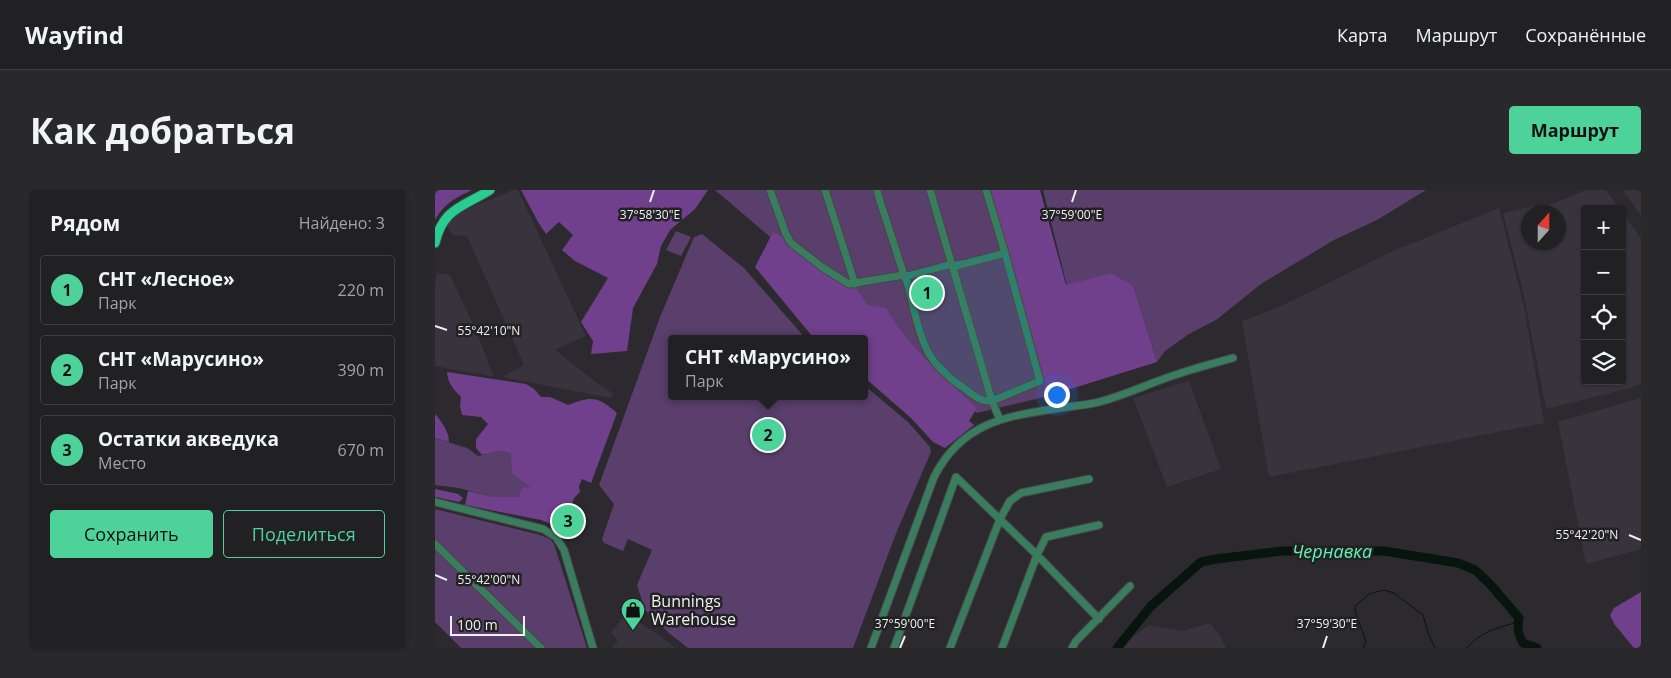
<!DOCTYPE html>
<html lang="ru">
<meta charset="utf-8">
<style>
:root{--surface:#212022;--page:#29282a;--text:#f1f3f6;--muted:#a2a3a5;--line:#3e3e40;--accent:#4dd39a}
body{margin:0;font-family:"Open Sans",sans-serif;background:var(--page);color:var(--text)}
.controls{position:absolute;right:15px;top:15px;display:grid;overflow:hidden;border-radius:5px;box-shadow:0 1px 4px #0004}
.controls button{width:45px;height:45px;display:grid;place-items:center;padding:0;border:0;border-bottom:1px solid var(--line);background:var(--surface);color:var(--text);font:25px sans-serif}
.compass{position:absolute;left:1086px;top:15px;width:45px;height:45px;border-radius:50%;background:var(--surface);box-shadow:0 1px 4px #0004;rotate:21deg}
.scale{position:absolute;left:15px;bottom:12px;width:75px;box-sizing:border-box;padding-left:5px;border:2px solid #f0eff1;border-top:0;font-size:14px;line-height:18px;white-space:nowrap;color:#f0eff1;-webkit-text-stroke:4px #222124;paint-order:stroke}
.you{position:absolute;left:621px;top:204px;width:18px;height:18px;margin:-12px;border:4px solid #fff;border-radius:50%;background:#1a73e8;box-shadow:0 0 0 8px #1a73e833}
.badge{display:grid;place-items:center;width:32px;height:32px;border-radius:50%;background:var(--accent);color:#111;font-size:16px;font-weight:700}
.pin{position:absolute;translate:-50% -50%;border:2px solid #fff;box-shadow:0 1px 5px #0006}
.popup{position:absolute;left:233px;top:145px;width:200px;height:65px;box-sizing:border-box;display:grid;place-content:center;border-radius:5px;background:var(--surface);filter:drop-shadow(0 1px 4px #0005);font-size:16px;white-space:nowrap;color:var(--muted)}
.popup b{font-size:19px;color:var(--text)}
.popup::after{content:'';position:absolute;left:50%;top:100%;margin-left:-10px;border:10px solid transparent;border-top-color:var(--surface)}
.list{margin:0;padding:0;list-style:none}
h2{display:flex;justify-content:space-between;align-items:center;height:65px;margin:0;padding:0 20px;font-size:21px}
h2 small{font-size:16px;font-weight:400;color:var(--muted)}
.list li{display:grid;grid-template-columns:32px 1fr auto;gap:15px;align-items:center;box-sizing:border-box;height:70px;margin:0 10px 10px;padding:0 10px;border:1px solid var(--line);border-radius:5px}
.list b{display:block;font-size:19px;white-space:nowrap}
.list p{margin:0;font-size:16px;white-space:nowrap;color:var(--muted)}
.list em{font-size:16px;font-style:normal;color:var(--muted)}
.actions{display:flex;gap:10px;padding:15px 20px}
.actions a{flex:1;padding:11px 0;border:1px solid var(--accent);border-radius:5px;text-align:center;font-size:18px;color:var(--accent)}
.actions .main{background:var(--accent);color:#111}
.icon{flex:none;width:28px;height:28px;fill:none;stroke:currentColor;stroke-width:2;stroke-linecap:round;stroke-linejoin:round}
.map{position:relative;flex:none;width:1206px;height:458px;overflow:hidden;border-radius:5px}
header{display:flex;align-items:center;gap:30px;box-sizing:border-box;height:70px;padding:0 25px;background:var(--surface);border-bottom:1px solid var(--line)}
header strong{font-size:24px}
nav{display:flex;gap:28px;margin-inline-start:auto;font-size:18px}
.intro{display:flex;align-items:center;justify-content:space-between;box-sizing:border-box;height:120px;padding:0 30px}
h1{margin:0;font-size:35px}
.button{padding:12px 22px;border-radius:5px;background:var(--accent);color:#111;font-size:18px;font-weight:700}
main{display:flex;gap:30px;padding:0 30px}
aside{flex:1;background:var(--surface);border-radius:5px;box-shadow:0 1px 4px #0004}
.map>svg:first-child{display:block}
.built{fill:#38333c;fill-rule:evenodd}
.green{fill:#5a3e6b}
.forest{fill:#71408c}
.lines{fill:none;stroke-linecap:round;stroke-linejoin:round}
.stream{stroke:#07150e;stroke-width:1}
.river{stroke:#07150e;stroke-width:9}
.minor-casing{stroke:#474649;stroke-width:9}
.major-casing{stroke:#474649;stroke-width:11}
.minor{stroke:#3a7d5e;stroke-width:7}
.major{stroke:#26ce8f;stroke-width:9}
.marked{fill:#26827b;fill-opacity:0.2;stroke:#26827b;stroke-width:4;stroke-dasharray:10 6;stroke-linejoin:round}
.ticks{fill:none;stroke:#f0eff1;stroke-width:2}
.labels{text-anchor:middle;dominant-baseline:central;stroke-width:5;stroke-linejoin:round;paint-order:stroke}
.poi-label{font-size:16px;fill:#f0eff1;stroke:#222124;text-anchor:start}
.water-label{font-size:18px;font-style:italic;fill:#5ef3b2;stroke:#222124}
.ticks-label{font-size:12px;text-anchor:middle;fill:#f0eff1;stroke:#222124;stroke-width:5;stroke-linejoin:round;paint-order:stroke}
</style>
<header>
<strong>Wayfind</strong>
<nav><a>Карта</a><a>Маршрут</a><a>Сохранённые</a></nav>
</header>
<div class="intro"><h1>Как добраться</h1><a class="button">Маршрут</a></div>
<main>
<aside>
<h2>Рядом<small>Найдено: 3</small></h2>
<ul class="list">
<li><span class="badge">1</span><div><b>СНТ «Лесное»</b><p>Парк</p></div><em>220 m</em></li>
<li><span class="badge">2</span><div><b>СНТ «Марусино»</b><p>Парк</p></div><em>390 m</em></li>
<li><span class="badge">3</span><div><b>Остатки акведука</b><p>Место</p></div><em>670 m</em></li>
</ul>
<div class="actions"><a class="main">Сохранить</a><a>Поделиться</a></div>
</aside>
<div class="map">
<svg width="1206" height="458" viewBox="0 0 1206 458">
<rect width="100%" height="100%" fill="#2c2a2e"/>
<!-- built -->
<path class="built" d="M78,0H83L151,146L121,159L124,163L158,190L179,204L175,208L67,187L89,175L32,46L17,45L10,32L22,23Z
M1151,0H1171L1184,19H1150V191H1187V23L1206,48V194L1195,198L1111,219L1089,106L1068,23L1099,16L1102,20ZM1094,22H1124V52H1094Z
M1188,0H1206V26Z
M1064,18L1089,116L1109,233L834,287L807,131L842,118L958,61Z
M2,83L15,85L40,138L59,187L0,176V95Z
M754,191L786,279L732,297L698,208Z
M1206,208V359L1151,374L1123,232Z
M191,424L215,439L241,458H177L183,450L176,443Z
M775,433L785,446L791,458H689L700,445L714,435L748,441Z"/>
<!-- green -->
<path class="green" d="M280,0H552L613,206L542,223Z
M608,0H991L942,30L899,50L826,94L781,130L754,144L730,161L722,172L698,95L676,83L632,96Z
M241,41L256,47L246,66L231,60Z
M267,44L309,78L371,149H237V206H429V195L474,233L495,257L496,262L460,346L418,458H253L235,444L210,420L202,395L217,360L193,349L188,361L169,353L167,349L179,314L164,295L225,127L259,47Z
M0,248L32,258L43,266L67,261L76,264L95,298L84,307H57L24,298L0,295Z
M0,319L105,345L115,349L119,354L152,458H26L0,432Z"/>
<!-- forest -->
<path class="forest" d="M0,0H37C20,8 10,13 0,30Z
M86,0H273L260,19L235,40L226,56L222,74L198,118L192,161L156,164L158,151L146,132L173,88L140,71L127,60L138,45L124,32L111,44L103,32Z
M552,0H605L631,95L676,83L698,95L722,172L613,206Z
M338,42L352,50L420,96L432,115L451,118C474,158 509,187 542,218L534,231L539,235L510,258L498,252L476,228L429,187V149H384L377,146L320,77Z
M12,182L91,194L99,199L106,207H115L133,215C157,206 162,206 182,223L156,293L147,289L144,296L145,302L139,308L129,336L124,337L106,330L30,315L33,301L58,307H84L87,298L95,297L77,283L76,264L67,261L47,265L41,258V249L53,234L46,227L27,225L25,216L26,207C18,199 13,193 12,182Z
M0,224C7,232 14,242 14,252L0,248Z
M0,299L23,304L28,308L24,312L0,307Z
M1206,402V458H1199L1180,435L1175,425L1179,418Z"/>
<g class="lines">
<!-- stream -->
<path class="stream" d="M928,458L931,452L920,421L921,415L934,404L949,400L959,403L988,425L993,443L1000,458
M1032,458C1044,442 1065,437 1083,432"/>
<!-- river -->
<path class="river" d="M682,458L716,416L766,372L781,369L847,361H949L1023,373L1040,380L1055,394L1084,428C1082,438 1083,444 1088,453L1102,458"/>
<defs>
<path id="minor" d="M335,0L351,44L356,53L387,77L414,94L469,85L473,86L513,75L521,76L570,63L605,191L557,211C546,212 539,206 530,199C516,190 499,175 492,160C482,140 478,114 472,92L469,85L445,11L442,0
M390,0L420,94
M495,0L557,211L565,230
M551,0L570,63
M0,312L108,339L121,347L129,360L158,458
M0,354L106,458
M436,458L499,287C527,232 571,226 626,218C639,216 652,215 664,212C691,205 717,192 743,184C761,178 780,173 798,168
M459,458L521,287L602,365L664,429
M515,458L565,329L575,311L586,303L654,289
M567,458L602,365L611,347L664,335
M637,458L641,451L695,396"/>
<path id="major" d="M0,53C8,18 28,17 55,0"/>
</defs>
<!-- minor casing -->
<use href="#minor" class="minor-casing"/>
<!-- major casing -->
<use href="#major" class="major-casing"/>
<!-- minor -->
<use href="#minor" class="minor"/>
<!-- major -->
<use href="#major" class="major"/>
</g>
<!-- marked area -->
<path class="marked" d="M570,63L605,191L550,212L524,195L492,162L469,85Z"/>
<!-- ticks -->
<path class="ticks" d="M215,12L219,0M637,12L641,0M0,136L12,140M1194,345L1206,350M0,385L12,390M465,458L470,446M888,458L892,446"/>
<!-- icons -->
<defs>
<symbol id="shop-pin" viewBox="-11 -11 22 30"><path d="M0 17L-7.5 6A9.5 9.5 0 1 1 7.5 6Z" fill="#4dd39a" stroke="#222124"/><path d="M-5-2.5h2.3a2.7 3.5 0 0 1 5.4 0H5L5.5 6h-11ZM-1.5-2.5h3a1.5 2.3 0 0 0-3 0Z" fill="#111"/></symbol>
</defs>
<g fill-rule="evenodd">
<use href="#shop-pin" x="184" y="406" width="28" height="38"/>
</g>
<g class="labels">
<!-- poi labels -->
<g class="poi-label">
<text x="216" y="411">Bunnings<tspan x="216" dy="18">Warehouse</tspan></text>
</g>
<!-- water labels -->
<g class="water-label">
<text x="897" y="361">Чернавка</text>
</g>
</g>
<g class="ticks-label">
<text x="637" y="29">37°59'00"E</text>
<text x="215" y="29">37°58'30"E</text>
<text x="54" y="145">55°42'10"N</text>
<text x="1152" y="349">55°42'20"N</text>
<text x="54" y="394">55°42'00"N</text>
<text x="470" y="438">37°59'00"E</text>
<text x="892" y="438">37°59'30"E</text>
</g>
</svg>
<div class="controls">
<button>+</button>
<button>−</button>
<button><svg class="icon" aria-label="locate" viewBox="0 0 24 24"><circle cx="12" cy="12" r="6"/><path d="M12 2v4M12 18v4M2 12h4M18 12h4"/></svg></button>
<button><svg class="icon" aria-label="layers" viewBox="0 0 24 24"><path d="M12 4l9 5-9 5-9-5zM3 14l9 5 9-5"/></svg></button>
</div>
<svg class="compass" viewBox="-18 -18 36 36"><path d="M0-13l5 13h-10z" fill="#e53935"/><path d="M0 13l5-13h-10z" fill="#a2a3a5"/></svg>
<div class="scale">100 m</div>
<div class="you"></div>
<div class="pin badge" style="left:492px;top:103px">1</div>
<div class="pin badge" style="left:333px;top:245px">2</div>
<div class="popup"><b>СНТ «Марусино»</b>Парк</div>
<div class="pin badge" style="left:133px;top:331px">3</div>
</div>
</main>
